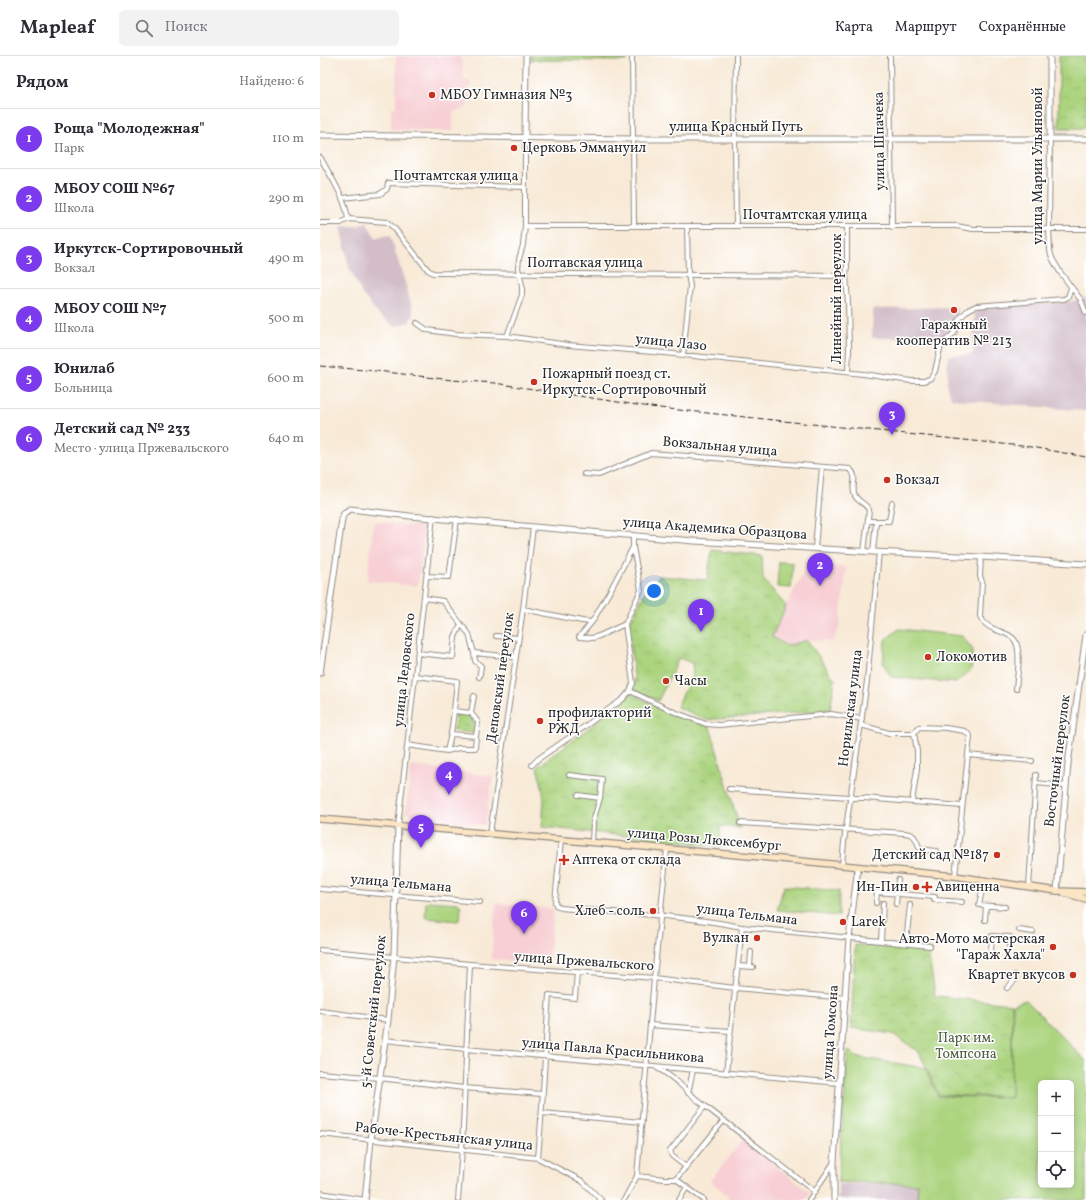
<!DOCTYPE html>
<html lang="ru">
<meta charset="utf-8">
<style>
:root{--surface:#fff;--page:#f2f2f3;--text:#2b2b33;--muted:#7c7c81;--line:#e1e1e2;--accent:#7c3aed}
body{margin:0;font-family:Vollkorn,serif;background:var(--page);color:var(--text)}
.controls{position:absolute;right:12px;bottom:12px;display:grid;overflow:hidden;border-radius:6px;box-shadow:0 2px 10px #0003}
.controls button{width:36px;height:36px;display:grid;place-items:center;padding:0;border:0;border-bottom:1px solid var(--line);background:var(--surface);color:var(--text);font:20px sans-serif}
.you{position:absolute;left:334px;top:535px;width:14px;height:14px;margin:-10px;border:3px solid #fff;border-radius:50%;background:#1a73e8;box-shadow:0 0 0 6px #1a73e833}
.badge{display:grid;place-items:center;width:26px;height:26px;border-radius:50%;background:var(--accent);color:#fff;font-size:13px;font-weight:700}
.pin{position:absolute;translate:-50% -33px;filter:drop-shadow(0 1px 2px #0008)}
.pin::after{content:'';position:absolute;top:21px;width:14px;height:12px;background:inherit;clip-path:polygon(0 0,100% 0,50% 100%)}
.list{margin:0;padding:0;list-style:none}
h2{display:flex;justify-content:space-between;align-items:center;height:52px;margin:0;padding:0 16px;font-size:17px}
h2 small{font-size:13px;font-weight:400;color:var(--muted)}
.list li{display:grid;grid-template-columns:26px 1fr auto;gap:12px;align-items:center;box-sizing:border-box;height:60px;padding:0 16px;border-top:1px solid var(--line)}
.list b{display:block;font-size:15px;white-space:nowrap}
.list p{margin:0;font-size:13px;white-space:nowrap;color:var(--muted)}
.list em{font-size:13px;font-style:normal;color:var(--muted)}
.icon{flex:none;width:22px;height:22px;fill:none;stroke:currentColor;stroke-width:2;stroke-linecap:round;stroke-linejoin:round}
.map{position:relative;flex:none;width:766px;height:1144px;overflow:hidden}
header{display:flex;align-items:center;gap:24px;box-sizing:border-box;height:56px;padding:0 20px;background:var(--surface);border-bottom:1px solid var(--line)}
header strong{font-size:19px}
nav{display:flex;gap:22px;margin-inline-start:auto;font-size:14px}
.search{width:280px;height:36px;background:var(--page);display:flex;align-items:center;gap:10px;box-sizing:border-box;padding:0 14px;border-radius:6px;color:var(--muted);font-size:15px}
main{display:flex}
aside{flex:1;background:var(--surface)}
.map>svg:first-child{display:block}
.built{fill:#f7cfd4}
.industrial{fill:#d2bdc8}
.grass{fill:#acd47f;stroke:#6c8055;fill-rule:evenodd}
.park{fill:url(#park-crowns);stroke:#6c8055}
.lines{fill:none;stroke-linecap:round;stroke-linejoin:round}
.minor-casing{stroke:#928a81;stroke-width:6}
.tertiary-casing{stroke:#928a81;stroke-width:7}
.secondary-casing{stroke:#928a81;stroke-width:8}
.minor{stroke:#fff;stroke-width:4}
.tertiary{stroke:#fff;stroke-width:5}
.secondary{stroke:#fce5c4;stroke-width:5.5}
.rail{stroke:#2b2b2b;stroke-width:1;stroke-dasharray:6 3;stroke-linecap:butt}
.poi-dot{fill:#c8321e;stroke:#fff;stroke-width:1.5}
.labels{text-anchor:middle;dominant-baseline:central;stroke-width:3;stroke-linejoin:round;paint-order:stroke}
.poi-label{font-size:14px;fill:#2b2b2b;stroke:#fff;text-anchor:start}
.street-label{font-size:14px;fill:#2b2b2b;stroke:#fff}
.park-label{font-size:14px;fill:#525e44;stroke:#fff}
</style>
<header>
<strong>Mapleaf</strong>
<div class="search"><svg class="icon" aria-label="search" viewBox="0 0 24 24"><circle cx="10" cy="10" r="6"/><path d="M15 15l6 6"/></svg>Поиск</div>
<nav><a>Карта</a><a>Маршрут</a><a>Сохранённые</a></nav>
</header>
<main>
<aside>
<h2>Рядом<small>Найдено: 6</small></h2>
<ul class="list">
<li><span class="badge">1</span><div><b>Роща &quot;Молодежная&quot;</b><p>Парк</p></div><em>110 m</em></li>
<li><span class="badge">2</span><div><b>МБОУ СОШ №67</b><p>Школа</p></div><em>290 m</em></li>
<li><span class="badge">3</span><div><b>Иркутск-Сортировочный</b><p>Вокзал</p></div><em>490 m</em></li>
<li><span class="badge">4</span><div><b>МБОУ СОШ №7</b><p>Школа</p></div><em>500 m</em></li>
<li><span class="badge">5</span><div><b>Юнилаб</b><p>Больница</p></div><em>600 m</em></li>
<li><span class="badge">6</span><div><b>Детский сад № 233</b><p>Место · улица Пржевальского</p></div><em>640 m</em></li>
</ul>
</aside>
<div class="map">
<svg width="766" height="1144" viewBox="0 0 766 1144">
<defs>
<pattern id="park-crowns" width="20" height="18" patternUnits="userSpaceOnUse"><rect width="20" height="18" fill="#acd47f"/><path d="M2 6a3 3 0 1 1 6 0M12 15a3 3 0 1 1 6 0" fill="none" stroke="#94b66e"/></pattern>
</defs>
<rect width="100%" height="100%" fill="#fff"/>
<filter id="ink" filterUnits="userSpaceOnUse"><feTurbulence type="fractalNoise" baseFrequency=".025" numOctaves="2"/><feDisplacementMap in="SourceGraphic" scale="8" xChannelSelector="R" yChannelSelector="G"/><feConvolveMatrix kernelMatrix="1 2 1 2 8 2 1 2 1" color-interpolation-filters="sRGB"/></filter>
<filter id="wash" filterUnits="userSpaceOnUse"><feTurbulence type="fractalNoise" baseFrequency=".012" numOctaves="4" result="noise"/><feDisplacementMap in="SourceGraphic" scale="16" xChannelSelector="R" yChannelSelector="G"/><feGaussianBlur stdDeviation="0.9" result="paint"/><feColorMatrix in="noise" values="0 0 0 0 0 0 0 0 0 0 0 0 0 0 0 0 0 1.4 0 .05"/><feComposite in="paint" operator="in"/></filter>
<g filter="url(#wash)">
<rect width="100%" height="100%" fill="#f8ead7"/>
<!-- built -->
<path class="built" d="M76,0H140V3L142,4L144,24L151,26L147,52L133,55V75L71,74V52H76Z
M54,465L105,471L98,530L47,525Z
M488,509L526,511L520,569L513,585L487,584L467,590L452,581L466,550Z
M91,710L173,720L165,769L122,765L101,759L86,757Z
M176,847L234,853L228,909L171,903Z
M423,1083L490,1137L485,1144H406L409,1140L390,1125Z"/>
<!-- industrial -->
<path class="industrial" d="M46,166L56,182L70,179L87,233L94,260L91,262L90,266L75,270L59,259L42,238L29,211L21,170H38Z
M766,241V355L632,343L627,333L628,300L653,298L655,251L750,246Z
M637,251L638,258L633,273L622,282H552L553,253Z
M518,1128H598L597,1144H518Z"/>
<!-- grass -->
<path class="grass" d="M459,506L473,507L471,532L457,531Z
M579,573L642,580L653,594L651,614L636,627L571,621L563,607L565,584Z
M108,845L138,847L141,850L140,863L138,865L107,862L105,860L106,847Z
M706,944L766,1005V1144H597L598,1128L518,1126L528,994L536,1001L605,1012L618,1040L691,1042L693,948ZM721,1027H751V1129H721Z"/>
<!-- park -->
<path class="park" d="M211,0H307V5L211,4Z
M739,0H766V72H739Z
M392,494L442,500L443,523L466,550L452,581L467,590L487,584L515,624L510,654L387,664L357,651L373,617L372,607L359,602L338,645L312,633L315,626L308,571L326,534L339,520L387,524Z
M311,637L349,657L389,668L420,772L400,770L401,790L222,771L224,744L222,730L217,711L306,644Z
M136,657L150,658L155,672L153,677L134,675Z
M464,830L519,835V860L457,854Z
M535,889L608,893L615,940L692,948L691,1041L619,1039L599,996L573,978L531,972Z"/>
</g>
<g filter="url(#ink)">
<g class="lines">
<defs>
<path id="minor" d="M312,0L314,169
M416,0L415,84L416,170
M570,0L572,171
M730,83L729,172L730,195L732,202L740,216L761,244L766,257
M0,101C11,121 25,141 28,163
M22,142L60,138L67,133L68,127L205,131
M28,163L67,166L74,172L108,214L113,217L526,220
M0,167H21L28,163
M205,170H636L653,173H766
M527,170V210L526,220L528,247L529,293L528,316
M97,267L107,274L136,278L187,280L248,289L345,297L543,318L591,325H604L611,322L615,315L620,293L625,285L634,277L639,263L648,254L656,250L744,243L748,241L751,232
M187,280L202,239V229L198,212L199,203L203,189L205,170V82
M363,300L370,230L368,218L367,170
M264,418L279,419L331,397L530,413C538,420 532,428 534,437C536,446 545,446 549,454L544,496
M548,465H569L572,447
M495,492L502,411
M553,496L556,466
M661,501L660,520L662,526L660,560C667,578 693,573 697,589C701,603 697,619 696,633
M107,520L129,521L137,463
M104,542L123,545L141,568
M203,553L262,565L272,566
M305,568L321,534L313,491V479
M176,580L198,582
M98,597L133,601L135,581L141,568L149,578L154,597
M95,620L137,625L134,655L151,657L154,640
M159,621L160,617L161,610L155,605L154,597L195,601
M310,635L352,655L386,668L399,669L511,658L542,663
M134,655L131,678L156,680L158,666L151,657
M541,669L569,677H594L597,695V713L592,746
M594,677L599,671L626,672L645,675L650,680L635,820
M131,678L127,695L139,692H155L156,680
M87,689L127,695
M648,699L712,705
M212,709L218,703L250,681L303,643L310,635L313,627L305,568L279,580L272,582L259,581L272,566L291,533L313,491
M249,719L282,723L280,742L273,766L272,786
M716,727L746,730
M409,733L544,742L642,750
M258,739L280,742
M420,767L585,777C597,779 595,783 600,793L616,795
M78,770L113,461
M170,777L203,553L213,471
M241,784L235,846L236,849L241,852C301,857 363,859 422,871L610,890
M522,809L524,786L547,625L559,496
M664,825L659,849L685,851
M709,831L716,719
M0,833L160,846
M614,844L642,846
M556,847L557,836L615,841
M576,848L578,824
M665,864L666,850
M699,874L713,876
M561,885L563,847
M586,887L590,849
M0,894L150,908L334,922L415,932L526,942
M671,895L672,880L690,881L689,889
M418,910L433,911
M430,910L431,896
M687,932L695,924V919
M0,955L68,964
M330,969L410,975
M65,984L146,993L519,1027
M337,1012C354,1020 366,1035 381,1047C419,1076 457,1106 495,1136
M0,1017L59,1022L144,1032L222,1038
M406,1017L422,871
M368,1037L373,1014
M222,1057L322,1066
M0,1078L218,1102L262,1125L281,1144
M218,1102C223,1048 225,993 229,939L255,942L257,916
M366,1111L352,1100L350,1095L385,1050
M317,1120L345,1123H356L404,1064
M356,1123L384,1144
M0,1137L46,1144
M138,1144L142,1094L150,908
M304,1144L317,1120L334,922L347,793
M359,1144L367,1131
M489,1144L514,1106"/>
<path id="tertiary" d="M0,79L313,83H766
M205,82L206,0
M730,83V0
M0,617L22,463L24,457L30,453L90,460L374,485L553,496L661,501L766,508
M737,835L748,708L766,579
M45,1144L51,1084L68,964L74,900L78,770
M514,1144V1106L529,882L538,811"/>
<path id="secondary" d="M0,763L430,800L635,820L737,835L766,836
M744,837L766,843"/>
</defs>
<!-- minor casing -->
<use href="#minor" class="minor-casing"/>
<!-- tertiary casing -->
<use href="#tertiary" class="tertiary-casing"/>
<!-- secondary casing -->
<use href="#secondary" class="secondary-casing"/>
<!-- minor -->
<use href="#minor" class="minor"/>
<!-- tertiary -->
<use href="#tertiary" class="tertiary"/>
<!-- secondary -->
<use href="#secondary" class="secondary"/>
<!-- rail -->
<path class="rail" d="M0,310L66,316L132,324L174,327L330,351L711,391L766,401"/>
</g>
</g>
<!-- markers -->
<g class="poi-dot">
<circle cx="112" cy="39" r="4"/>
<circle cx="194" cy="92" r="4"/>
<circle cx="634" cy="254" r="4"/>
<circle cx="214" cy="326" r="4"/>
<circle cx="567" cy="424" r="4"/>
<circle cx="608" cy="601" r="4"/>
<circle cx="346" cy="625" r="4"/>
<circle cx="220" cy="665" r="4"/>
<circle cx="677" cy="799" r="4"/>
<path d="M242 798h4v4h4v4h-4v4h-4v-4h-4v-4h4z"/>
<circle cx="596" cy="831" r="4"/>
<path d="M605 825h4v4h4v4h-4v4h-4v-4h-4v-4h4z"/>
<circle cx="333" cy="855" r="4"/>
<circle cx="523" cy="866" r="4"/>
<circle cx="437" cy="882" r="4"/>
<circle cx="733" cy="891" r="4"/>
<circle cx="753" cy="919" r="4"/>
</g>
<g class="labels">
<!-- poi labels -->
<g class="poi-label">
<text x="120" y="39">МБОУ Гимназия №3</text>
<text x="202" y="92">Церковь Эммануил</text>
<text x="634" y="269" text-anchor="middle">Гаражный<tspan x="634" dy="16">кооператив № 213</tspan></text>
<text x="222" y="318">Пожарный поезд ст.<tspan x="222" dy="16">Иркутск-Сортировочный</tspan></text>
<text x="575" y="424">Вокзал</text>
<text x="616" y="601">Локомотив</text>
<text x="354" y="625">Часы</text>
<text x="228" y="657">профилакторий<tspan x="228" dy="16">РЖД</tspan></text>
<text x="669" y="799" text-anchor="end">Детский сад №187</text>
<text x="252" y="804">Аптека от склада</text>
<text x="588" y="831" text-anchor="end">Ин-Пин</text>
<text x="615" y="831">Авиценна</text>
<text x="325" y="855" text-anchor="end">Хлеб - соль</text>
<text x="531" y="866">Larek</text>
<text x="429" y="882" text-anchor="end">Вулкан</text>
<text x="725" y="883" text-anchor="end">Авто-Мото мастерская<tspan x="725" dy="16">"Гараж Хахла"</tspan></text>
<text x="745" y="919" text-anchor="end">Квартет вкусов</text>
</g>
<!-- street labels -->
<g class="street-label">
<text x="416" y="71">улица Красный Путь</text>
<text transform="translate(560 85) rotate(-91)">улица Шпачека</text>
<text transform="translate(718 110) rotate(-90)">улица Марии Ульяновой</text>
<text x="136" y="120">Почтамтская улица</text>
<text x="485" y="159">Почтамтская улица</text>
<text x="265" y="207">Полтавская улица</text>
<text transform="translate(517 243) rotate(-90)">Линейный переулок</text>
<text transform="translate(351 287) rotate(6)">улица Лазо</text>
<text transform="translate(400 391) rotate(5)">Вокзальная улица</text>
<text transform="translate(395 473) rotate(4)">улица Академика Образцова</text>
<text transform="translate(85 614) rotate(-84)">улица Ледовского</text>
<text transform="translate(181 622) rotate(-82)">Деповский переулок</text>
<text transform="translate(531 652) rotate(-83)">Норильская улица</text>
<text transform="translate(738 705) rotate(-83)">Восточный переулок</text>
<text transform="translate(384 784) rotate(5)">улица Розы Люксембург</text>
<text transform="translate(81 828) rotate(5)">улица Тельмана</text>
<text transform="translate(427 859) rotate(7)">улица Тельмана</text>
<text transform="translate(264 906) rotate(4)">улица Пржевальского</text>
<text transform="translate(54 956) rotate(-84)">5-й Советский переулок</text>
<text transform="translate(511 976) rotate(-86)">улица Томсона</text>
<text transform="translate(293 995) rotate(5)">улица Павла Красильникова</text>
<text transform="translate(124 1081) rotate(6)">Рабоче-Крестьянская улица</text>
</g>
<!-- park labels -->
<g class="park-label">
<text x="646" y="982">Парк им.<tspan x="646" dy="16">Томпсона</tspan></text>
</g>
</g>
</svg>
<div class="controls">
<button>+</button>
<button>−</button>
<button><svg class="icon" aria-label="locate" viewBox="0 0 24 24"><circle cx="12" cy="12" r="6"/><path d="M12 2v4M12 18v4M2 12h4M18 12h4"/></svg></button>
</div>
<div class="you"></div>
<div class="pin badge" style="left:381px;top:576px">1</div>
<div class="pin badge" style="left:500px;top:530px">2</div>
<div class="pin badge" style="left:572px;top:379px">3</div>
<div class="pin badge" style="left:129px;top:739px">4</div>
<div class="pin badge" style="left:101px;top:792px">5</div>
<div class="pin badge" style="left:204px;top:878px">6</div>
</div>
</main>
